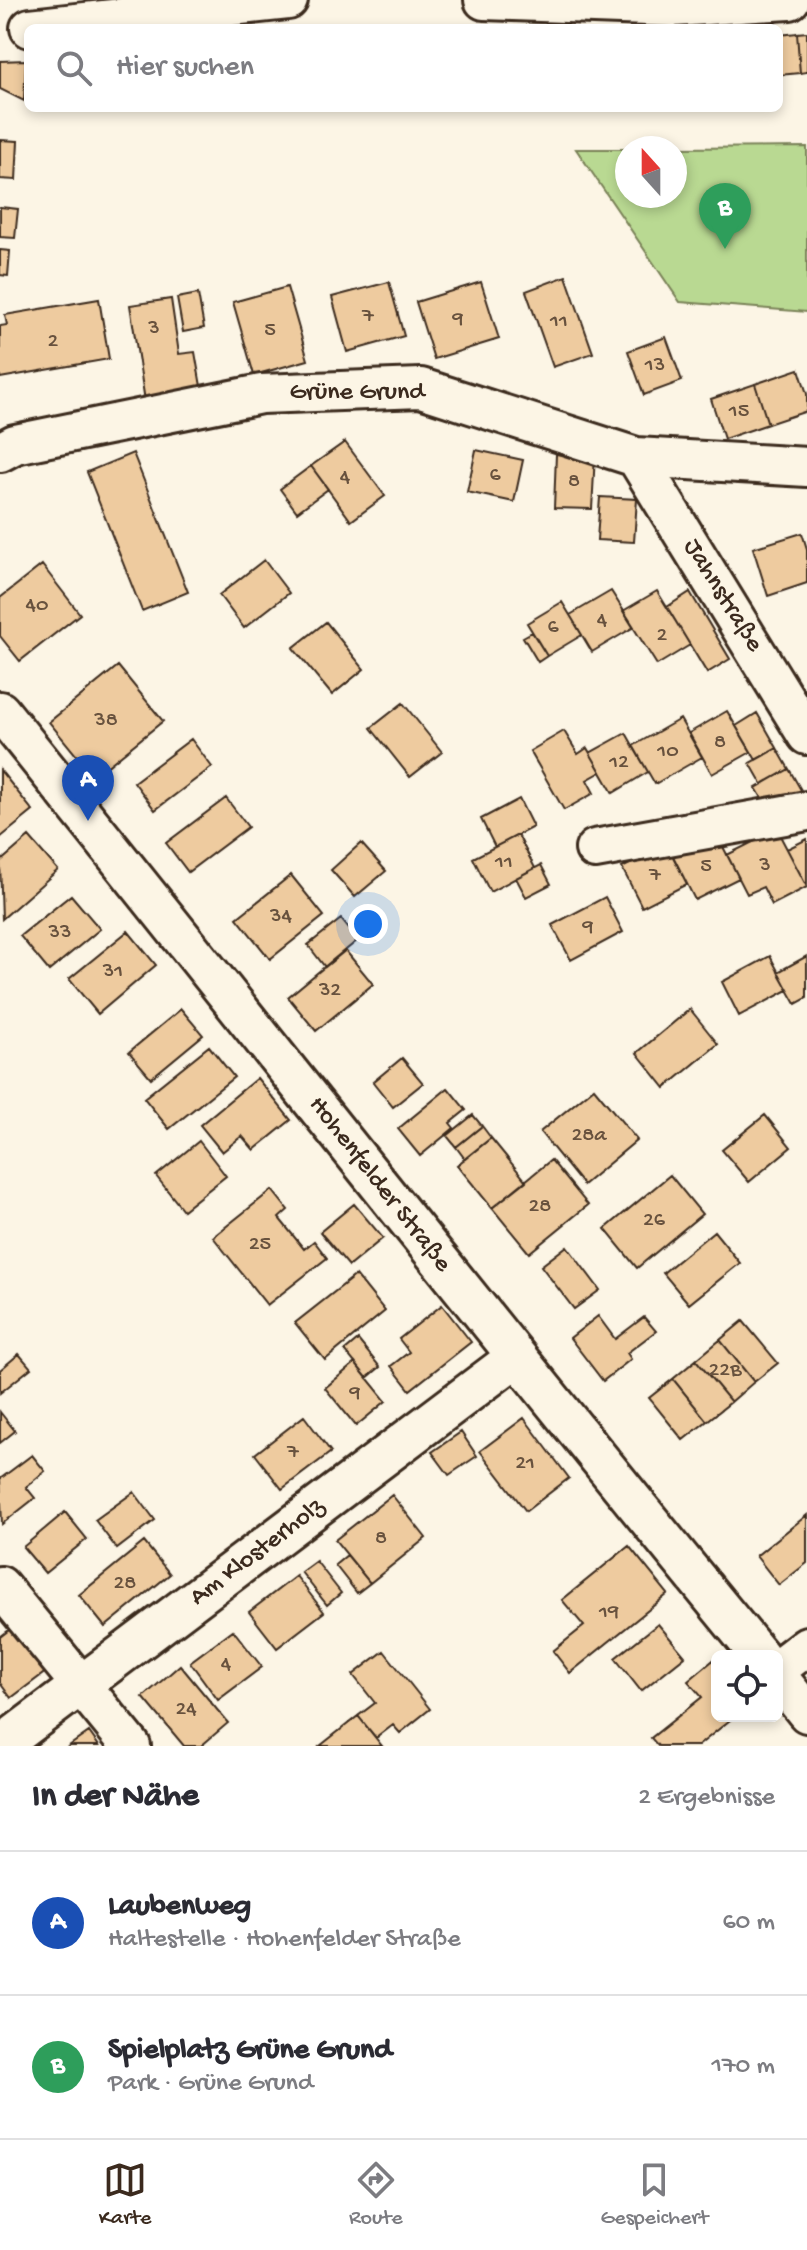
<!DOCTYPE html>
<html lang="de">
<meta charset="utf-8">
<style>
:root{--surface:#fff;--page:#f7f7f7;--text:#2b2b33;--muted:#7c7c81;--line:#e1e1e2;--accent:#3b2a1e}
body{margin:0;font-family:"Gochi Hand",sans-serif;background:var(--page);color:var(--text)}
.controls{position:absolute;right:24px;bottom:24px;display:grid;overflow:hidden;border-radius:12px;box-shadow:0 4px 12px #0003}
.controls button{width:72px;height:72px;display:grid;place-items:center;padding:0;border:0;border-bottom:2px solid var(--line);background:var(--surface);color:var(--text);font:40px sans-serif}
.compass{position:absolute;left:615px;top:136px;width:72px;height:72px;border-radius:50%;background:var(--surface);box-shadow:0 4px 12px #0003;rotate:339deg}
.you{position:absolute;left:368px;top:924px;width:28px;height:28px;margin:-20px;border:6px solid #fff;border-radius:50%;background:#1a73e8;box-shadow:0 0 0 12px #1a73e833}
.badge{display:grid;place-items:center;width:52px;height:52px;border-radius:50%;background:var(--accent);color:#fff;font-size:26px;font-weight:700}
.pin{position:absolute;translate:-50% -66px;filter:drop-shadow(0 2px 4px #0008)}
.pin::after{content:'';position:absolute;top:42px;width:28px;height:24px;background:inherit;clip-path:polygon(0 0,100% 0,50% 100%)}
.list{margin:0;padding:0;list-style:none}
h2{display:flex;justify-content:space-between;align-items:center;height:104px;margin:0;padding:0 32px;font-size:34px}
h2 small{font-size:26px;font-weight:400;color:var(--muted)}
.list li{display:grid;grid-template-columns:52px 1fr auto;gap:24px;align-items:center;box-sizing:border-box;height:144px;padding:0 32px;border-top:2px solid var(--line)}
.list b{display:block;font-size:30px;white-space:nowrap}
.list p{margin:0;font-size:26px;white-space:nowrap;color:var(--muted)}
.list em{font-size:26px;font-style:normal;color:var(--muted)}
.icon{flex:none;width:44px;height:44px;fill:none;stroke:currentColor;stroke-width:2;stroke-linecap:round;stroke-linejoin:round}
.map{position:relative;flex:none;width:807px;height:1746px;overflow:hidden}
.search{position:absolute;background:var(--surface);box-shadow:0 4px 12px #0003;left:24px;right:24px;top:24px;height:88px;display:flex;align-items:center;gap:20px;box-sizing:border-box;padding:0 28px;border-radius:12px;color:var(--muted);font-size:30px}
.sheet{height:392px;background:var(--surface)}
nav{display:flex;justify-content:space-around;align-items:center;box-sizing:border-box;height:112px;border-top:2px solid var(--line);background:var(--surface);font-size:22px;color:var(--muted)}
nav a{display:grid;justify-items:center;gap:4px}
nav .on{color:var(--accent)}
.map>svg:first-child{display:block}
.green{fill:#b9d992;stroke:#7a8258;stroke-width:2}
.building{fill:#eecb9f;stroke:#3b2a1e;stroke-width:2}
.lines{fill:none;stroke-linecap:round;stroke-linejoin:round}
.minor-casing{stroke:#3b2a1e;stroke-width:44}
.minor{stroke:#fcf5e5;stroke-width:38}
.labels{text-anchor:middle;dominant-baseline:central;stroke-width:8;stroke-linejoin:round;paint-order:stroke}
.number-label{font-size:22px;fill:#68523e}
.street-label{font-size:26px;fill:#3b2a1e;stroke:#fcf5e5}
</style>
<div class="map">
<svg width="807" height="1746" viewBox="0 0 807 1746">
<rect width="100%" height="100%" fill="#fcf5e5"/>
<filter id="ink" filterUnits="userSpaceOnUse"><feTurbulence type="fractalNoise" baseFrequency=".0125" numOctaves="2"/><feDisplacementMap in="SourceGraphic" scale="16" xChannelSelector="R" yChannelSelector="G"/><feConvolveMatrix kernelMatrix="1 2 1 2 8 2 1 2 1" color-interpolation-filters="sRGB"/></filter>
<g filter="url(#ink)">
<!-- green -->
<path class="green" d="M807,147V312L680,302L576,149H627V196H675V148H672Z"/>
<!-- building -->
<path class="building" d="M807,32V72L800,73L797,33Z
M797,33L800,73L779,75V35Z
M26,60L24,101L0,89V61Z
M0,140L18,141L16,180L0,179Z
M0,207L18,209L15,238L0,237Z
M0,250L10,251L8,276L0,275Z
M566,276L593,353L553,367L526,291Z
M389,282L404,336L347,352L332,297Z
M481,282L499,339L434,359L416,302Z
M287,287L308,360L254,375L233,302Z
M198,294L204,328L183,332L177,298Z
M99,299L109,359L0,378V326L7,325L5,315Z
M171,299L179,354L195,352L202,392L145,401L130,305Z
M666,337L682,381L644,395L628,351Z
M799,369L807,394V411L768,424L755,384Z
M755,384L768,424L724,439L711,399Z
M345,442L385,496L351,521L311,466Z
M476,450L523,460L514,502L467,492Z
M133,453L188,592L142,611L87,472Z
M556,454L595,455L592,509L554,508Z
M311,466L328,489L297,512L280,489Z
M600,497L637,499L634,542L597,540Z
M802,533L807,549V583L768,596L753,548Z
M264,560L289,593L244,628L219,595Z
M42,565L80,614L20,661L0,636V598Z
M611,591L634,627L592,652L570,615Z
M657,591L690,645L657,665L623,611Z
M690,592L730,659L707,673L667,607Z
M562,602L582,635L547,656L527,623Z
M326,622L364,669L332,695L293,648Z
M532,632L547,656L538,662L523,637Z
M118,666L163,721L94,777L49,722Z
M403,703L442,752L410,777L371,728Z
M727,711L751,752L712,774L689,733Z
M757,713L777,748L756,760L736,726Z
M680,719L702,757L655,784L633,746Z
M564,731L578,754L587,748L601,772L587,780L594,793L564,810L530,751Z
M626,733L648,772L613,793L590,753Z
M191,739L212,767L155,810L134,782Z
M777,748L789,769L762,784L750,763Z
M789,769L805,797L767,806L756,788Z
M0,770L33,811L0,838Z
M226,798L248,827L188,872L166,843Z
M519,799L533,827L495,847L481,819Z
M777,830L807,887L772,905L763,887L747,894L727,855Z
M716,833L739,878L695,900L673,856Z
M518,835L535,868L490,892L473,858Z
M29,837L58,870L2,919L0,862Z
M807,839V887L787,849Z
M361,843L386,871L355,897L331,870Z
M667,845L687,884L642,907L622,868Z
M541,865L551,884L526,897L516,878Z
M291,875L324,916L270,959L237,918Z
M71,895L100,929L49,971L20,936Z
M605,897L623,932L571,960L552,925Z
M341,919L358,940L325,967L308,945Z
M128,931L156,965L98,1014L69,979Z
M345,950L373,984L316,1031L288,997Z
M770,956L788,990L739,1016L722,982Z
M807,956V998L796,1004L778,972Z
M181,1009L203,1035L151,1078L129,1052Z
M690,1009L718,1044L665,1088L637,1053Z
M209,1046L234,1077L169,1129L144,1098Z
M402,1058L423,1083L393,1107L373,1082Z
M257,1078L291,1120L254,1150L242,1136L222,1152L200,1125Z
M448,1088L466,1110L450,1123L454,1128L420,1156L398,1129Z
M594,1088L637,1140L583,1185L540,1132Z
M473,1115L482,1126L456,1147L447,1136Z
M765,1115L791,1147L749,1182L722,1150Z
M482,1126L491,1138L465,1159L456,1147Z
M491,1138L526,1181L492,1208L457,1165Z
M199,1141L226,1176L183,1210L156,1176Z
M551,1160L588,1205L529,1253L492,1208Z
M670,1175L702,1214L637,1268L605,1229Z
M272,1190L288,1210L279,1218L304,1249L314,1241L327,1258L267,1305L213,1237Z
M354,1204L383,1238L349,1266L320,1232Z
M714,1231L740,1263L689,1304L663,1273Z
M567,1246L600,1290L574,1309L541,1266Z
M356,1275L385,1311L325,1360L295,1323Z
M442,1305L471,1342L410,1390L391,1366L409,1352L399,1339Z
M598,1316L615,1339L644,1317L656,1331L627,1353L631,1359L603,1381L570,1338Z
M743,1321L778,1363L754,1382L720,1340Z
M358,1340L380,1367L367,1378L345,1351Z
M720,1340L754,1382L731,1402L696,1360Z
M19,1354L31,1368L0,1393V1370Z
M696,1360L731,1402L707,1421L673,1379Z
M355,1363L386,1401L356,1426L325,1388Z
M673,1379L707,1421L683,1440L649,1398Z
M0,1412L15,1431L0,1443Z
M304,1416L331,1452L282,1489L255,1454Z
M524,1418L569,1478L526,1511L480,1451Z
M461,1432L477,1456L449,1475L432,1452Z
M32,1455L45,1471L26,1487L35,1498L2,1524L0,1479Z
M134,1492L155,1520L117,1549L95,1520Z
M392,1495L426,1538L370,1583L335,1540Z
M65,1512L87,1539L45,1573L23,1547Z
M807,1515V1563L779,1585L756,1556Z
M144,1542L170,1574L105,1627L79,1595Z
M629,1546L668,1594L570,1673L553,1651L584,1626L562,1600Z
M347,1555L370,1583L357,1593L335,1565Z
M316,1561L341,1593L327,1605L301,1572Z
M296,1576L324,1612L277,1648L249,1612Z
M658,1624L685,1656L641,1691L615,1658Z
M13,1627L47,1671L11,1698L0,1683V1637Z
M233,1630L262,1667L218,1700L190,1662Z
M384,1651L430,1709L400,1733L393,1725L376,1738L358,1716L375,1703L353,1675Z
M717,1657V1716H735L698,1746H658L651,1738L702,1697L688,1681Z
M180,1665L228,1723L201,1746H184L143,1697Z
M358,1716L382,1746H320Z
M89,1732L99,1746H69Z"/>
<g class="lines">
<defs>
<path id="minor" d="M484,0L674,7L790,0
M30,28L288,0
M0,452L15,444L261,394L421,388L636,457L807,467
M636,457L807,735
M0,711C254,1026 503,1344 760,1656
M595,849L807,811
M0,1586L131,1746
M777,1669L807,1646
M777,1676L807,1713
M0,1746L515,1358"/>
</defs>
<!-- minor casing -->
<use href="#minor" class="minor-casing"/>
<!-- minor -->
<use href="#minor" class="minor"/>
</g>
</g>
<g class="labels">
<!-- number labels -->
<g class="number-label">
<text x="368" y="317">7</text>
<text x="458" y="320">9</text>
<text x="559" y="322">11</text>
<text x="154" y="329">3</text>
<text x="270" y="331">5</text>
<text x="53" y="342">2</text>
<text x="655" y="366">13</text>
<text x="739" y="412">15</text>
<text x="495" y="476">6</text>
<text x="345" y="478">4</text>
<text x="574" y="482">8</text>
<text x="37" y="606">40</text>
<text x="602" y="621">4</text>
<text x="553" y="628">6</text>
<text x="662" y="636">2</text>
<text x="106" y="721">38</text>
<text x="720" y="743">8</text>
<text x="668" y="752">10</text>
<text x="619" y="763">12</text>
<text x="504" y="863">11</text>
<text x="765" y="866">3</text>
<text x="706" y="867">5</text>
<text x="655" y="876">7</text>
<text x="281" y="917">34</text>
<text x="588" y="928">9</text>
<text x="60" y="933">33</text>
<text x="113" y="972">31</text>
<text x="330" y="991">32</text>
<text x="589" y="1136">28a</text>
<text x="540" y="1207">28</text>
<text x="654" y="1221">26</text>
<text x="260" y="1245">25</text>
<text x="725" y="1371">22B</text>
<text x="355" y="1394">9</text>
<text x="293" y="1453">7</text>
<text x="525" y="1464">21</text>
<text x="381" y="1539">8</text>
<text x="125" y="1584">28</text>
<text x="609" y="1613">19</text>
<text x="226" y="1665">4</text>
<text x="186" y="1710">24</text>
</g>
<!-- street labels -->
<g class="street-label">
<text x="357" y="393">Grüne Grund</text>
<text transform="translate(722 596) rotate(58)">Jahnstraße</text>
<text transform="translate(379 1185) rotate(52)">Hohenfelder Straße</text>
<text transform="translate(258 1553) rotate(-37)">Am Klosterholz</text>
</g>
</g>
</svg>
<div class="controls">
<button><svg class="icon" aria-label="locate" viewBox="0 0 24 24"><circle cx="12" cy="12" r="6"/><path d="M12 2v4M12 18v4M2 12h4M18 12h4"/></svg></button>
</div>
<svg class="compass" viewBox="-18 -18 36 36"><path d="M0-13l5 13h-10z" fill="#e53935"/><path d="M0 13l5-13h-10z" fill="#7c7c81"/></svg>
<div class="you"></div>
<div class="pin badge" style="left:88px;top:821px;background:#1a4fb4">A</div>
<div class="pin badge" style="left:725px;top:249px;background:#2e9e5b">B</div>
<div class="search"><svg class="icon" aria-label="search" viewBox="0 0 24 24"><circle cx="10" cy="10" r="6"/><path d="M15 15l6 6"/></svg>Hier suchen</div>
</div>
<section class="sheet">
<h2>In der Nähe<small>2 Ergebnisse</small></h2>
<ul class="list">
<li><span class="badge" style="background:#1a4fb4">A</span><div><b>Laubenweg</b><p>Haltestelle · Hohenfelder Straße</p></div><em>60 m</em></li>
<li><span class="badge" style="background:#2e9e5b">B</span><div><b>Spielplatz Grüne Grund</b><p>Park · Grüne Grund</p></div><em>170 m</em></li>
</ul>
</section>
<nav>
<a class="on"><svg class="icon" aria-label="map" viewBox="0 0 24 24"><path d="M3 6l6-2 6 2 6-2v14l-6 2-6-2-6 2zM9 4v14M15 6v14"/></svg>Karte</a>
<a><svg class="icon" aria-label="directions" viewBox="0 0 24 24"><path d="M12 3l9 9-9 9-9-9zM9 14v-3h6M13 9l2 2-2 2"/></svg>Route</a>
<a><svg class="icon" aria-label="saved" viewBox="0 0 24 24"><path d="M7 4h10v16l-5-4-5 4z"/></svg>Gespeichert</a>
</nav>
